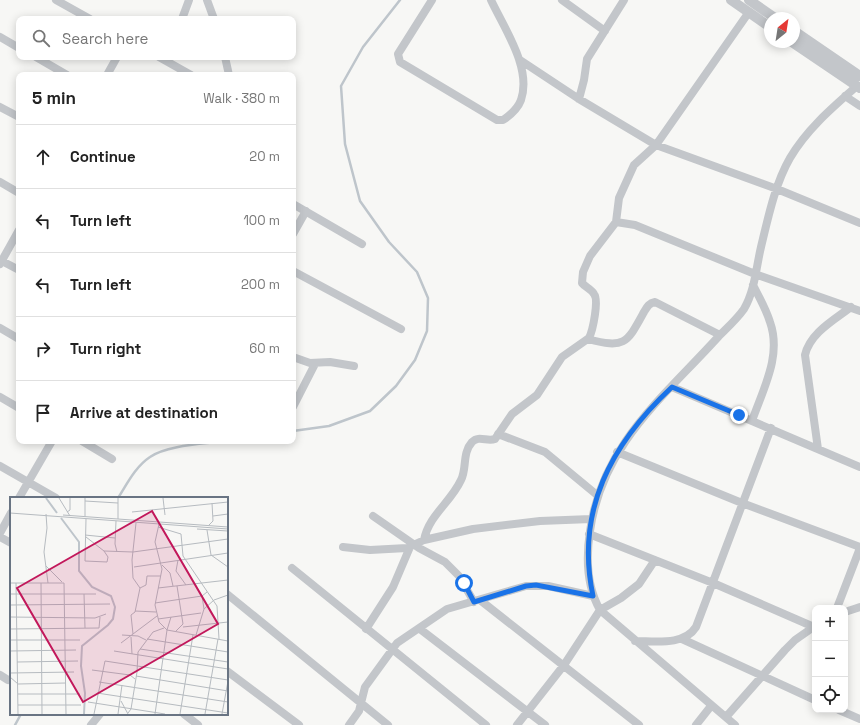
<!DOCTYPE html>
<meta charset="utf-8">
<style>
:root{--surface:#fff;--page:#f6f6f6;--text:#222;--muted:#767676;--line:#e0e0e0}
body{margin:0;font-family:"Space Grotesk",sans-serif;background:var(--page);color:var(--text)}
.controls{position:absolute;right:12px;bottom:12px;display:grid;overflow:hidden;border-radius:8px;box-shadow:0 2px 10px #0003}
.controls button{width:36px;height:36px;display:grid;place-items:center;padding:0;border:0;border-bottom:1px solid var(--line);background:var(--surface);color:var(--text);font:20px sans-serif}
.compass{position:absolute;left:764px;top:12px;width:36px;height:36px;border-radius:50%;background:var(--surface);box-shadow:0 2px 10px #0003;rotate:30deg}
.stop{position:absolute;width:12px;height:12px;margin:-9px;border:3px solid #1a73e8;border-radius:50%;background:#fff}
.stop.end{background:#1a73e8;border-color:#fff;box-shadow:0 1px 4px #0008}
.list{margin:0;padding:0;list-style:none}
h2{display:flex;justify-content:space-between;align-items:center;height:52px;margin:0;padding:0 16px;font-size:17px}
h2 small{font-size:13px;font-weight:400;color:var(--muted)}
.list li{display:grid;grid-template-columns:26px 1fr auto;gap:12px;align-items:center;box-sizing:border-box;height:64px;padding:0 16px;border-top:1px solid var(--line)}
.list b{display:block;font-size:15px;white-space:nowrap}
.list em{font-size:13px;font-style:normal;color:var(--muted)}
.icon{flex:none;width:22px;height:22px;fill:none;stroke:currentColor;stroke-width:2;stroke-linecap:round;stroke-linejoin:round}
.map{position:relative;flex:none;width:860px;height:725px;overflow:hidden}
.search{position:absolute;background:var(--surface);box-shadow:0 2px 10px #0003;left:16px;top:16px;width:280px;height:44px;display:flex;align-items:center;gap:10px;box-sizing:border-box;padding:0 14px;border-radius:8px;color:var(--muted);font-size:15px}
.panel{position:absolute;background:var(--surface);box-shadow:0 2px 10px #0003;left:16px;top:72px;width:280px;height:372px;border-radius:8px}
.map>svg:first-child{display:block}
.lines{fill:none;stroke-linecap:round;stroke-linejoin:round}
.stream{stroke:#bec5cb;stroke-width:2.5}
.minor{stroke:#c3c6ca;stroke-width:8}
.tertiary{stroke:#c3c6ca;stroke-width:10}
.route{stroke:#1a73e8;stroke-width:5}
.inset-river{fill:none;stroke:#bec5cb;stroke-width:2}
.inset-road{fill:none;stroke:#b6bbc0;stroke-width:1}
.view{fill:#c2185b;fill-opacity:0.15;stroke:#c2185b;stroke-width:2}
.inset-edge{fill:none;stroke:#697483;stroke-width:2}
</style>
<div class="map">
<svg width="860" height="725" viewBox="0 0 860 725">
<rect width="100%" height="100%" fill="#f7f7f5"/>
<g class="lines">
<!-- stream -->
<path class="stream" d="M293,431L329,426L370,411L396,386L415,360L427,331L428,298L417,272L389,242L360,201L345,144L341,86L363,47L400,0
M118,498C127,484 135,467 150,457C167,445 204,444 225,441
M15,725L21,714"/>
<!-- minor -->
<path class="minor" d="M56,0L90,19
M207,0L214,19
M432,0L398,54L400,62L497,120H503C509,116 518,108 521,100C532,68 504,28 491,0
M562,0L605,31
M182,19L189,0
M0,37L19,48
M36,57L67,75
M159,57L191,75
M225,57L229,75
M520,60L579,99L656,145L777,189L860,223
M107,75L117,57
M845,96L860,106
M579,99L584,80L587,59L624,0
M0,107L19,117
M0,182L19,193
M293,204L362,244
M616,222L635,225L755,274L860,311
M293,234L306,211
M0,260L19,270
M0,264L19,230
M293,271L401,329
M0,328L19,339
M588,339C625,349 627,343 644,312C647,307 649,303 655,302L720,335
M293,357L310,363L330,362L354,366
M672,387L860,467
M0,397L19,408
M293,407L315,364
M752,421C763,389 782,356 770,322C766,309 759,297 753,285
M498,434L545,452L597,495
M82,441L112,459
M818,449L805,355C810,333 834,320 851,307
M617,452L742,503L860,547
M0,466L56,498
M19,498L52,441
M373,516L419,548L445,562L459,576L474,602
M0,533L11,513
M589,534L713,583L814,627
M0,537L11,543
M424,540C429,515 451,502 461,480C467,469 462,453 472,442C479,435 487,442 495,439L512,414L537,395L562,357L589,338C593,330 599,300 594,294C591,289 585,287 582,283L583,272L590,256L616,222L619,198L634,165L656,145L749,12
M343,547L370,550L407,548L424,540L473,529L540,521L591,519
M292,568L486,725
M227,594L388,725
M480,600L639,725
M837,608L860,548
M845,612L860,607
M366,629L393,587L410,547
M420,629L545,725
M682,639L815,700
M635,641C655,641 684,646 696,627L771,428
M227,671L299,725
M0,675L8,680
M839,710L860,719
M184,714L198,725
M726,717L785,650L795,640L815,626
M91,725L100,714
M349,725L359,711L365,687L397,643L447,609L526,586H548L593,596
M517,725L564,665L600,610L621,598L639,584L655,560
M696,725L711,706
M735,725L600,610C587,587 586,557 590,531C602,444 664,397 719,336C728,327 737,319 744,309C755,290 756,268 761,247C768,218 775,184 790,158C807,129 833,107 857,86"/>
<!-- tertiary -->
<path class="tertiary" d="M731,0L770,27
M749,0L775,18
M794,31L860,76
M792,42L860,88"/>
</g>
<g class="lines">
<!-- route -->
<path class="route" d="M464,583L474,602L526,586L536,585L593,596C575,511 611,444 672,387L739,415"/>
</g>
<!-- overview -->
<g transform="translate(10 497)">
<rect width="218" height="218" fill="#f7f7f5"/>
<path class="inset-river" d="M36,1L47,16M51,21L69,45V74L82,90L101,99L105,110L103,122L98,128L72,149L71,169L75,196L74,217"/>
<path class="inset-road" d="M49,1L60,19M108,1V22M153,1L155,18M75,4L108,6M57,15L60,13V1M122,15L218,5M0,16L218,32M36,17L37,31L34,55L38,86M53,18L218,30M203,19L218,17M75,20V1M76,22L75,64L97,65L98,60L94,54L76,40M106,24L105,47L107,55M149,27L145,45L152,72L145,108L149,125L157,133L218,144M198,29L203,24L202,6M148,30L171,37L173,59L207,109L209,142M187,32L218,34M197,33L201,58L218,70M75,38L105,41M94,54L123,55L218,42M168,63L166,74L176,88M152,68L160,76L163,89M36,69L52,85M124,70L218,56M218,85V102M0,86H54L56,217M6,86L8,217M31,86L32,217M130,91L136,88L137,79H151M148,91L218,83M0,97H86M74,97L75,131M192,99L194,112M145,106L192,99L197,95M0,108L100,107M125,114L146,115M0,120L85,121L96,117M148,122L191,116M173,130L218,125M0,132L89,131L90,120M166,134L173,127L167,89M123,137L121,118L125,115L130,91L123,81L122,63L126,26M112,138L128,139L136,143M186,138L194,112L204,103L218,98M121,140L122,157M137,142L218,155M0,143H70M111,146L147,119M130,152L218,165M0,154L66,153M104,154L218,172M7,165L68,164M82,173L120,178L125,182M0,176L64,175M126,179L218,194M0,180L8,187L56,186M89,185L218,205M87,196L218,216M8,197H70M111,204L118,217M78,205L155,217M8,208H71M118,216L121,212L127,175L128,155L143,135L154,131M84,217L95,164L218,183M108,217L112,188M145,217L157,133L161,120M170,217L183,138M195,217L208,142M212,217L218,184"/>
<path class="view" d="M142,14L208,127L73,205L7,91Z"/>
<rect width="218" height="218" class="inset-edge"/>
</g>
</svg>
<div class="controls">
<button>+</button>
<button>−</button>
<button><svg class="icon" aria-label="locate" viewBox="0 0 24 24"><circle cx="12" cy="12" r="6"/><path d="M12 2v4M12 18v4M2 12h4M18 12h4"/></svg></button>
</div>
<svg class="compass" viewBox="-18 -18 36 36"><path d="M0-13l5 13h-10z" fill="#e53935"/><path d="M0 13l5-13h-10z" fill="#767676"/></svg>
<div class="stop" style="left:464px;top:583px"></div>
<div class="stop end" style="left:739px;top:415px"></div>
<div class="search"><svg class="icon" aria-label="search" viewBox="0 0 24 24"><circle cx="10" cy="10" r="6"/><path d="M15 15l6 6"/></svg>Search here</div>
<section class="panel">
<h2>5 min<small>Walk · 380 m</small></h2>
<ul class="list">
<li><svg class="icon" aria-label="ahead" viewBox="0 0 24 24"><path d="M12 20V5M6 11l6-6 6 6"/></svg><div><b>Continue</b></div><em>20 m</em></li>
<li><svg class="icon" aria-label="left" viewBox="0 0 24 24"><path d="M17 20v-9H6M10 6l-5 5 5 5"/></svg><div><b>Turn left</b></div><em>100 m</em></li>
<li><svg class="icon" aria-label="left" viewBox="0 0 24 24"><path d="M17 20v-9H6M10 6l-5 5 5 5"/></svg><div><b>Turn left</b></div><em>200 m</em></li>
<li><svg class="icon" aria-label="right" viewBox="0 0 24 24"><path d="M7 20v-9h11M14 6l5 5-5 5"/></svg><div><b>Turn right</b></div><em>60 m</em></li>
<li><svg class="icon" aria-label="arrive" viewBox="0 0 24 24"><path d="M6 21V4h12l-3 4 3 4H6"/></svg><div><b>Arrive at destination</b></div></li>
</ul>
</section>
</div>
